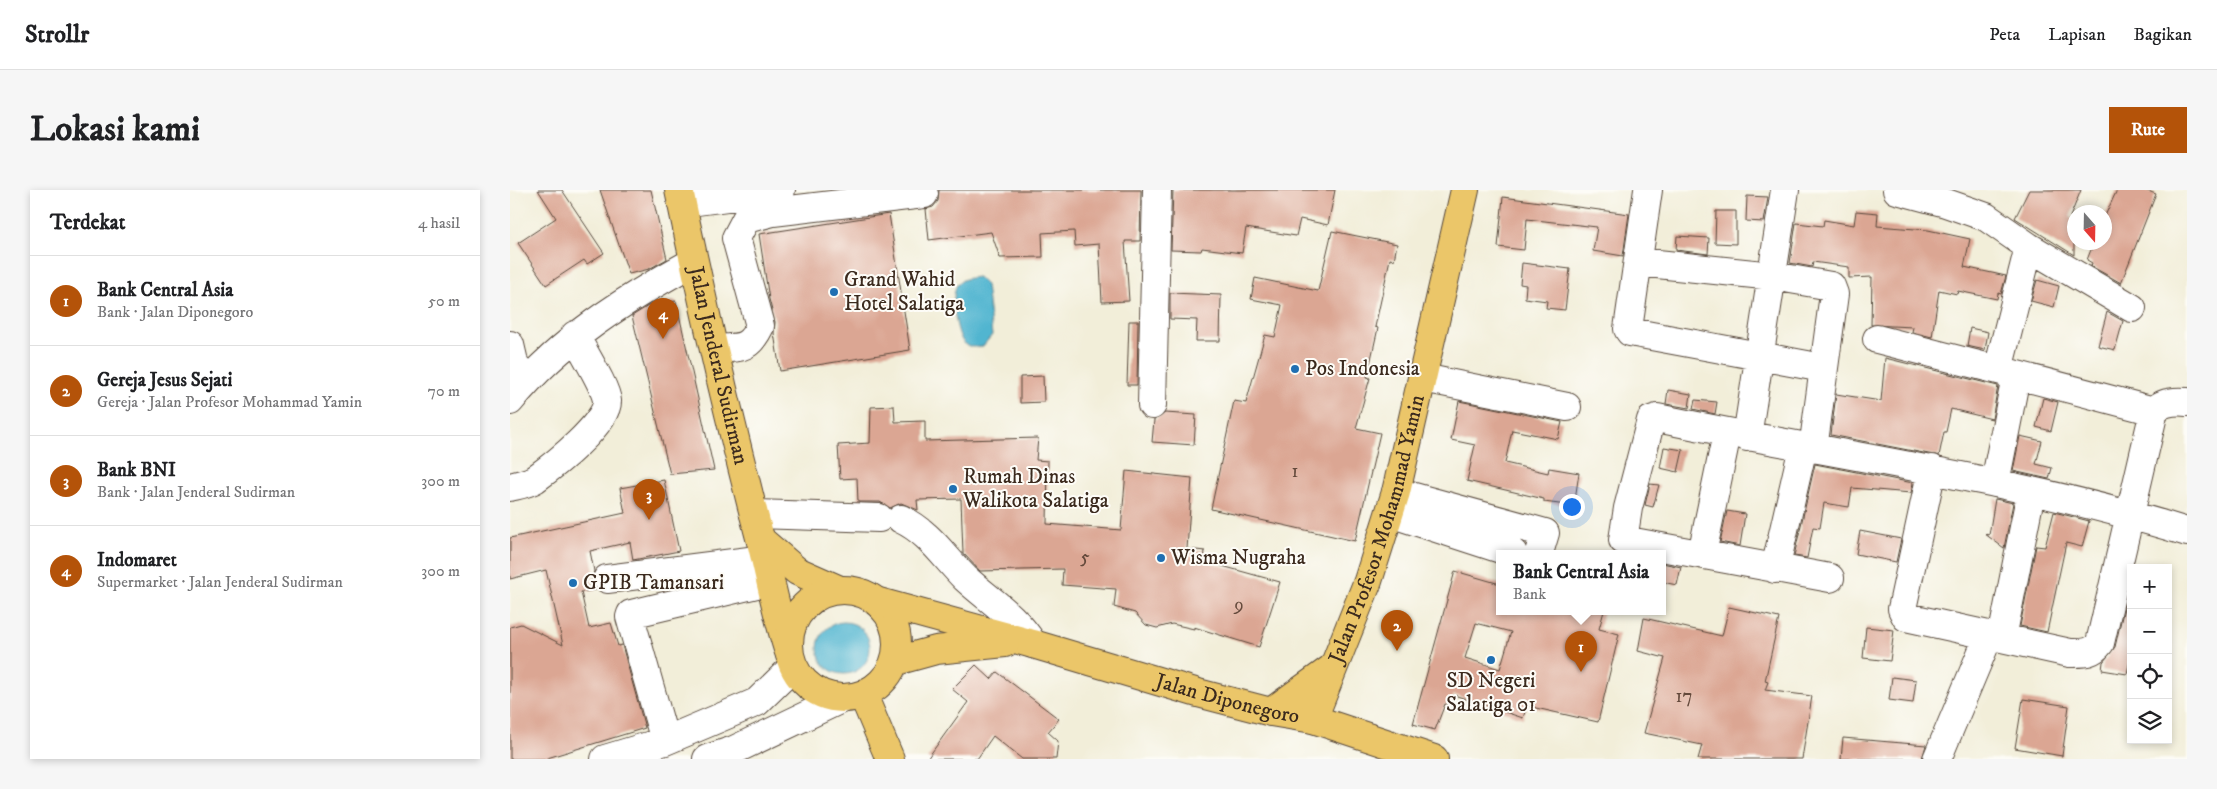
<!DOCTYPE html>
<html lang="id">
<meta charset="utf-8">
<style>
:root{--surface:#fff;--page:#f6f6f6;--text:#202124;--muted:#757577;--line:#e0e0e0;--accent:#b45309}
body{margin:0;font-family:"IM FELL DW Pica",serif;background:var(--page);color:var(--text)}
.controls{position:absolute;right:15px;bottom:15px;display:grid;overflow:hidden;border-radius:0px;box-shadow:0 2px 8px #0003}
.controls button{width:45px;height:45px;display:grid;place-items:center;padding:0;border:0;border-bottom:1px solid var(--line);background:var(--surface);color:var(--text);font:25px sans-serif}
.compass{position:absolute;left:1557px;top:15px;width:45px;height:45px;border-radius:50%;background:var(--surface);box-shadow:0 2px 8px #0003;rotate:160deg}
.you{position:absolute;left:1061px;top:316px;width:18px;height:18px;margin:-12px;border:4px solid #fff;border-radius:50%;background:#1a73e8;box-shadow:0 0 0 8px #1a73e833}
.badge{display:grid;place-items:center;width:32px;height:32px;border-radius:50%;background:var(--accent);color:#fff;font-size:16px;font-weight:700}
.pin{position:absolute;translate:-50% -41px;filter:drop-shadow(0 1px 2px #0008)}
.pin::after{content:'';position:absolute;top:26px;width:18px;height:15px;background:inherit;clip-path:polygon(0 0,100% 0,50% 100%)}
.popup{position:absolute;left:986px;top:360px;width:170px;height:65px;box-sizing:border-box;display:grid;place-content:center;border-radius:0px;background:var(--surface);filter:drop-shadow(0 1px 4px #0005);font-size:16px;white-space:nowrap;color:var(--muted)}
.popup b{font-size:19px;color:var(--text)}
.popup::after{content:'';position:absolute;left:50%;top:100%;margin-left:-10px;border:10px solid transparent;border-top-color:var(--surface)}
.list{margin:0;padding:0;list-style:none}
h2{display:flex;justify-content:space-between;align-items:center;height:65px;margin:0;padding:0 20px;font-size:21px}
h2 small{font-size:16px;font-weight:400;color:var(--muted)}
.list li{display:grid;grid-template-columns:32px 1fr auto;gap:15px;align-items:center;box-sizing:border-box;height:90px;padding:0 20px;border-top:1px solid var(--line)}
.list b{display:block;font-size:19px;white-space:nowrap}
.list p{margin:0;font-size:16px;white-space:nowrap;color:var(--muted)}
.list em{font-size:16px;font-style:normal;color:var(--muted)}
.icon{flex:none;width:28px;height:28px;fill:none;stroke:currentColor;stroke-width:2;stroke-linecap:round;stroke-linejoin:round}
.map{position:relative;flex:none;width:1677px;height:569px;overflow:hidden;border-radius:0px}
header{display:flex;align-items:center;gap:30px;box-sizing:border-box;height:70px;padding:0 25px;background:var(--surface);border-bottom:1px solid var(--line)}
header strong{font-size:24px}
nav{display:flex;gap:28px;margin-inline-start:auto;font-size:18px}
.intro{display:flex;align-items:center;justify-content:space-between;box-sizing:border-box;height:120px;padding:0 30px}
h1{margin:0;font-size:35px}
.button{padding:12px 22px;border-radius:0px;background:var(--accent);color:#fff;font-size:18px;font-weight:700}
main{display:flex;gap:30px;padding:0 30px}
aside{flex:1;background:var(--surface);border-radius:0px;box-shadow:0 2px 8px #0003}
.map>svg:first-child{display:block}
.water{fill:#51b5d0;stroke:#467077}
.building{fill:#dba693;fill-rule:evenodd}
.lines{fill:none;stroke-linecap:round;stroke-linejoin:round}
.minor-casing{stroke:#56473a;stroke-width:30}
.major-casing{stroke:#56473a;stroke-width:30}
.minor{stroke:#fff;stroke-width:28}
.major{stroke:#ebc669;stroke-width:28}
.poi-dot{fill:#1f6fb2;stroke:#fdfcf7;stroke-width:2}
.labels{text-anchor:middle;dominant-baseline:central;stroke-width:4;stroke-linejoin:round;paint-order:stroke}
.number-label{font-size:19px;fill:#63493b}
.poi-label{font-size:21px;fill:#3b2a1e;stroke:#fdfcf7;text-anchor:start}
.street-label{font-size:21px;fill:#3b2a1e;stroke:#fdfcf7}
</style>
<header>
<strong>Strollr</strong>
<nav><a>Peta</a><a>Lapisan</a><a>Bagikan</a></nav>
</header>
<div class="intro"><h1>Lokasi kami</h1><a class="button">Rute</a></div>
<main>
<aside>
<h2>Terdekat<small>4 hasil</small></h2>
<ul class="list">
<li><span class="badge">1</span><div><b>Bank Central Asia</b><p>Bank · Jalan Diponegoro</p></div><em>50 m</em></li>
<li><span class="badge">2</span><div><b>Gereja Jesus Sejati</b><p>Gereja · Jalan Profesor Mohammad Yamin</p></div><em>70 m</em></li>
<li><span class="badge">3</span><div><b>Bank BNI</b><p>Bank · Jalan Jenderal Sudirman</p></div><em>300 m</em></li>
<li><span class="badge">4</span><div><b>Indomaret</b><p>Supermarket · Jalan Jenderal Sudirman</p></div><em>300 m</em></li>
</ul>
</aside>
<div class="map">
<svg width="1677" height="569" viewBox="0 0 1677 569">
<rect width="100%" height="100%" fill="#fdfcf7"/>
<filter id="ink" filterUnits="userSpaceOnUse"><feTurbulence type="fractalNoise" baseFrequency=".02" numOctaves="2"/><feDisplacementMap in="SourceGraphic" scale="10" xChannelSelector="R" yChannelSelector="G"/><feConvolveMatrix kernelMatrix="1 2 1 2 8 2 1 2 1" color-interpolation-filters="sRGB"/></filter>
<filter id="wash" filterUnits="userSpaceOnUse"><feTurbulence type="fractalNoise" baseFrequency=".0096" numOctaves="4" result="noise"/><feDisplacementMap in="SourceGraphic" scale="20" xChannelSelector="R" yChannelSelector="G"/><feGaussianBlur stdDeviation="1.12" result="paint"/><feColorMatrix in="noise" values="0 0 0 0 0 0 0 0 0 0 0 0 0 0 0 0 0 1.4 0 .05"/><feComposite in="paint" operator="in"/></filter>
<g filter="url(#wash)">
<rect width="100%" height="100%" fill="#f2eed9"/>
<!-- water -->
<path class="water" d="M468,87L476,95L482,145L473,156C466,157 460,158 454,153C446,145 440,105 447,95C452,88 460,88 468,87Z
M308 458a26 26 0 1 1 52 0a26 26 0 1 1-52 0Z"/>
<g id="blocks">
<!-- building -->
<path class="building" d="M28,0H52L94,63L77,74L74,70L36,95L8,53L46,28Z
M90,0H141L157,69L139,79L119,84Z
M429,0H631L630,51H615L619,111L592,112L589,54L565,56L564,41L532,43L533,67L490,68L481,42L419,50L416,19L423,17L428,11Z
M663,0H825L818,35L790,29L786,46L736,38L732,63L692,58L691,61L661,60Z
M1519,0H1571L1560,27L1564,29V65L1505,28Z
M1607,0H1635L1646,4L1611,93L1581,76L1582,73L1577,70L1584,52H1594V28Z
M1237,6L1258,7L1254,32L1236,31Z
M993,7L1119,24L1113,66L1083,61L1087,37L1017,29L1014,60L988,57Z
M1206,21H1226V54L1205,53Z
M1346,21L1368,23L1367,36L1418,40L1460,49L1454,77L1496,86L1491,104L1488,103L1487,109L1448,101L1447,104L1429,100L1422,147L1402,142L1403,137L1361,135L1362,87L1339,88V77L1303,72L1302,77L1280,73L1286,33L1313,36L1314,30L1344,35Z
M379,24L400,160L270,181L264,143L265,132L259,109L249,44Z
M822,41L887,54L884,70L880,69L865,137L868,138L857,187L860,188L846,238L870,243L845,351L701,319L724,211L736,213L755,145L765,147L772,115L741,109L745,88L808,101Z
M1167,46L1199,48L1198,64L1166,60Z
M1012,73L1060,79L1055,120L1036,118L1037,111L1015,108L1016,95L1010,94Z
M1527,90L1549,96L1544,117L1521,111Z
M660,103L711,105L710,151H686L687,130L660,129Z
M166,111L204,280L160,284L122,126L138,116Z
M1597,122L1613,131L1605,160L1588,156Z
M619,131H628L627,195H617Z
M1460,138L1478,142L1475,160L1457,156Z
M1375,168L1488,196L1482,229L1441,219L1436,242H1434L1429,266L1321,245L1326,204L1371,211Z
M533,186L534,212L510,213V187Z
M1158,200L1181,204L1179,218L1156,214Z
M1533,208L1548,212L1541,241L1526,237Z
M1185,210L1207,212L1205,224L1183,219Z
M949,211L1052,232L1048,249L1002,240L995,273L1038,283L1039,278L1069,283L1064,316L1034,312V309L957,291L965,255L941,250Z
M384,216L385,232L415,231V251L528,248L526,270L538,271L537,334L611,340L616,281L682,288L677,359L695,361L694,371L770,392L749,457L684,437V439L662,434L647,438L636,435L625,423L604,417L606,399L552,395L553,379L470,381L453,363L451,309L407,310L408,320L391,313L380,318L370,312H348L347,288L330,289L328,255L360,253L361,217Z
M655,223L686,225L684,255L642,252L644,230Z
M1510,246L1532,251L1526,274L1542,278L1539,289L1503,281Z
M1154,257L1173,260L1168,282L1150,278Z
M1305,274L1403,293L1401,303L1342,298L1339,317L1314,313L1310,338L1303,337L1297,368L1284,366Z
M154,290L169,361L123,370L120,352L80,361L84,381L82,391L86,400L71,402L79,438L101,433L108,456L112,455L135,538L34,569H0V437L11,434L53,455L36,380L0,389V348L115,323L110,298Z
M1140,294L1149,295L1143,317L1135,315Z
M1485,309L1503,313L1494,358L1475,344L1479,345Z
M1217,321L1235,324L1230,356L1210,352Z
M1544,322L1579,331L1572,357L1556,353L1537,442L1510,436L1526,356L1535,357Z
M1350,341L1391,349L1386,372L1346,364Z
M1152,373L1171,377L1167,395L1152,392Z
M945,381L990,394V421H1094L1089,439L1109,444L1088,532L1017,516L1013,528L944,505L940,515L935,514L925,540L903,534ZM966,433L1001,442L990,479L955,468Z
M1618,400H1621V465L1617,484L1592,480L1593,472L1605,457Z
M1219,417L1269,428L1255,491L1258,492L1255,500L1302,506L1292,569H1188L1192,555L1134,543L1155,468L1128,461L1134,428L1212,446Z
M1356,437L1384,440L1380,471L1353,468Z
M466,475L481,489L487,482L549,529L538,542L548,551L546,569H512L483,546L467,569H417L458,512L442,499Z
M1382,487L1406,490L1403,513L1379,510Z
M1513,509L1559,516L1552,566L1505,558Z
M1333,548L1416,555L1412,569H1331Z"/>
</g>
</g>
<g filter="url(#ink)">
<use href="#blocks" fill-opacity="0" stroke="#56473a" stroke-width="1"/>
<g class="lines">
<defs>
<path id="minor" d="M1138,0L1118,139L1120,142L1313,178
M1387,0L1436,13L1476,27L1519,57L1622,118
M172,13L271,0
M1519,57L1488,180L1644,221
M1128,72L1263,86L1321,96L1324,104L1303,259
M1367,149L1488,180
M0,155L10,198
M205,159C229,157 238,161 250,136L226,48L236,29L263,22L414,4
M913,188L1057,217
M0,211C51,149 114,110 183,72
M642,215L647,0
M1644,221C1652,211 1666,211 1677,212
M1237,247L1275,0
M1422,279L1392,419L1396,427L1560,463C1573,463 1582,464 1590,453L1644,221
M1485,293L1506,186
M0,297C8,295 19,293 25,289C43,276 98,233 97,211C96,197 72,160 65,145
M886,302L1035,343L1029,363
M880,323L1003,363
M244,324L369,328
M391,329C419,342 434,367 455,388C481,412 503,423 523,454
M1192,364L1217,243
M1265,379L1293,257
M1320,388L1113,350L1118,318L1141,230L1147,228C1324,265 1504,288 1677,342
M97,389L255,369
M1492,448L1521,302
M155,551L120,427L121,424L259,391
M95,569L155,551L247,512L283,477
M197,569L224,560L331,509
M1427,569L1479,445"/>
<g id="major">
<path id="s1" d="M169,0C193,116 220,233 250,348C260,386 266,424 279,462"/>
<path d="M251,350L287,381L330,400"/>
<circle cx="333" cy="454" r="54"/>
<path id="s2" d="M369,412L523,454L688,503L761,522L803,529L924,569"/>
<path d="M386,471L426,460L495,453"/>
<path d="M353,505L380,569"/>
<path d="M761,522L822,478"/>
<path id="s3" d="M803,529L858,391L886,302L955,0"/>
</g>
</defs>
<!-- minor casing -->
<use href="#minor" class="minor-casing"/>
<!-- major casing -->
<use href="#major" class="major-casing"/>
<!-- minor -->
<use href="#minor" class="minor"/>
<!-- major -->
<use href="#major" class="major"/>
</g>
</g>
<!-- markers -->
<g class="poi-dot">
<circle cx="324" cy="102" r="5"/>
<circle cx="785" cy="179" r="5"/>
<circle cx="443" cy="299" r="5"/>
<circle cx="651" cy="368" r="5"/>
<circle cx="63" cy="393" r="5"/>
<circle cx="981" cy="470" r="5"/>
</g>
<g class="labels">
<!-- number labels -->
<g class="number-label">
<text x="785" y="281">1</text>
<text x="575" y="367">5</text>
<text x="729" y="415">9</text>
<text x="1174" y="506">17</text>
</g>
<!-- poi labels -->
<g class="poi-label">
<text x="334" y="90">Grand Wahid<tspan x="334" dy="24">Hotel Salatiga</tspan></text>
<text x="795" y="179">Pos Indonesia</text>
<text x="453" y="287">Rumah Dinas<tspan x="453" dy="24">Walikota Salatiga</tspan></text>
<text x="661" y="368">Wisma Nugraha</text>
<text x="73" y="393">GPIB Tamansari</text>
<text x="981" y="491" text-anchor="middle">SD Negeri<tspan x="981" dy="24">Salatiga 01</tspan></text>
</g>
<!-- street labels -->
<g class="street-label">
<text stroke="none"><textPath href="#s1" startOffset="180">Jalan Jenderal Sudirman</textPath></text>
<text stroke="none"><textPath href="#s3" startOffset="201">Jalan Profesor Mohammad Yamin</textPath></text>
<text stroke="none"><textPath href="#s2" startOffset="362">Jalan Diponegoro</textPath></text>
</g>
</g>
</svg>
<div class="controls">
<button>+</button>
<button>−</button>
<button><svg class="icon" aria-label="locate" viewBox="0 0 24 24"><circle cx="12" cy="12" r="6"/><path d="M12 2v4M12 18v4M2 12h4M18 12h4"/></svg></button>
<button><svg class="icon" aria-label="layers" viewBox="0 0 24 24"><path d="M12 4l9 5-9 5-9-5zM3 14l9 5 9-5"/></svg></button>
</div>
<svg class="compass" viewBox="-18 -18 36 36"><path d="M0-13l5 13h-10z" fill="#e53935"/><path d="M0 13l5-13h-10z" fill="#757577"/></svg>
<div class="you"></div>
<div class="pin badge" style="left:1071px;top:482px">1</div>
<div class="popup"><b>Bank Central Asia</b>Bank</div>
<div class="pin badge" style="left:887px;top:461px">2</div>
<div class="pin badge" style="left:139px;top:330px">3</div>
<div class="pin badge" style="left:153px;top:149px">4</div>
</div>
</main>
